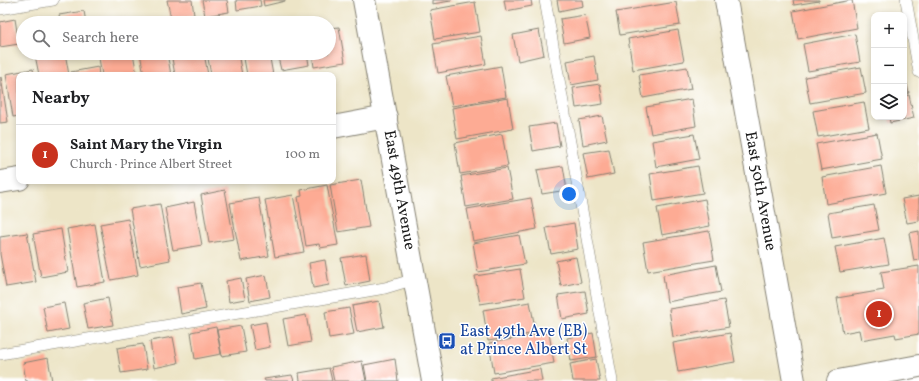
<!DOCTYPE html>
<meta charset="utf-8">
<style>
:root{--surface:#fff;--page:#f6f6f6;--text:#202124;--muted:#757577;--line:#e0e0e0;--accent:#c8321e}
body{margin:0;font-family:Vollkorn,serif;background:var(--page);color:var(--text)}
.controls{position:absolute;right:12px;top:12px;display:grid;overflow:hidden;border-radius:8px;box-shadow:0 2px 6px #0003}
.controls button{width:36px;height:36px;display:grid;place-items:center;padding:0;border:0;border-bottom:1px solid var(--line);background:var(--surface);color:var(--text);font:20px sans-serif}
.you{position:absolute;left:569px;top:194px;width:14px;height:14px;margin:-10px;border:3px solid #fff;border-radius:50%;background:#1a73e8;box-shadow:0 0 0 6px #1a73e833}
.badge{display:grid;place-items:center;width:26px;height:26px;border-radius:50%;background:var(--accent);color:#fff;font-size:13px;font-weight:700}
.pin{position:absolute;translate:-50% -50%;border:2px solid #fff;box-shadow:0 1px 4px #0006}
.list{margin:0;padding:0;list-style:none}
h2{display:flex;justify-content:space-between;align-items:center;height:52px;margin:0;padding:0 16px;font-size:17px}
h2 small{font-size:13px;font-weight:400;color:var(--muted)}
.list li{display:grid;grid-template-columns:26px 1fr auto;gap:12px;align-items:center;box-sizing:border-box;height:60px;padding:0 16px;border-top:1px solid var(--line)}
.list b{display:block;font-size:15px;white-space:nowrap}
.list p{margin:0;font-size:13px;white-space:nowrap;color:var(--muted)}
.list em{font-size:13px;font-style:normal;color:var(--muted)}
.icon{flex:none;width:22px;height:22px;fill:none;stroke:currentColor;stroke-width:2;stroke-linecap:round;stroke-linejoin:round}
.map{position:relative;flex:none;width:919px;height:381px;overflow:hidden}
.search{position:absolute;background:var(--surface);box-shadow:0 2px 6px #0003;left:16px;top:16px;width:320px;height:44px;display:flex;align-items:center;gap:10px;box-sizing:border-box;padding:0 14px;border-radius:22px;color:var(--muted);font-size:15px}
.panel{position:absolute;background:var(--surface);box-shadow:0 2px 6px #0003;left:16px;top:72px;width:320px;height:112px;border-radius:8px}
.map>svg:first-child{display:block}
.building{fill:#fdab94}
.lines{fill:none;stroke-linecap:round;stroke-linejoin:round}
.service-casing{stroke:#848072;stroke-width:12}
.minor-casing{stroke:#848072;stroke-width:24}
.tertiary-casing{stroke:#848072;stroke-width:24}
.service{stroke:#fff;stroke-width:11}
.minor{stroke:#fff;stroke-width:22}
.tertiary{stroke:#fff;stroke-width:22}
.labels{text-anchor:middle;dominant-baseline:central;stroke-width:3;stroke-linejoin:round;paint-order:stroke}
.street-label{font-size:16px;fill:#1c1c1c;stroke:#fff}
.transit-label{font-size:16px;fill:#164399;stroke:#fff;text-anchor:start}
</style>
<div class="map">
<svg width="919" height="381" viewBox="0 0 919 381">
<rect width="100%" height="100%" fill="#fff"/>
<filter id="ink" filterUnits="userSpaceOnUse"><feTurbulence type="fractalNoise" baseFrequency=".025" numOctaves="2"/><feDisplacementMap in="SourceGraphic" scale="8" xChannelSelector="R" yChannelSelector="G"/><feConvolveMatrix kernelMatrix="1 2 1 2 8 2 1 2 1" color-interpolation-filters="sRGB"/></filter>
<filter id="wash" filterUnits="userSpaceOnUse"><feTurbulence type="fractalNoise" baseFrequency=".012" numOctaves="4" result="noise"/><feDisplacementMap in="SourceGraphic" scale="16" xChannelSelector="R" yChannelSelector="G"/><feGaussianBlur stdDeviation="0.9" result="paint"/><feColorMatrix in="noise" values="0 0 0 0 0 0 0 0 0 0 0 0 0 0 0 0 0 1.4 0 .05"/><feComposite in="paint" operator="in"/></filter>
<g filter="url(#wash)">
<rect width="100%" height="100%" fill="#ede5c7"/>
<g id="blocks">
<!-- building -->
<path class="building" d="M167,0H192L194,15L171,19Z
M202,0H227L229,12L205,16Z
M236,0H260L261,6L237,10Z
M263,0H285V1L264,6Z
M432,0H451V1L432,4Z
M504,0H531L532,6L506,11Z
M557,0H582L583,6L559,11Z
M793,0H819V1L794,5Z
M852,0L857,28L798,39L793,11Z
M475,2L480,32L435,39L430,10Z
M676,2L680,25L620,35L616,12Z
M84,11L86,23H61L59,15Z
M585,15L590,38L564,43L560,19Z
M15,19L19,44L0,47V22Z
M339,27L345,62L314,67L312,53H329V28Z
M539,30L544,55L518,61L513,35Z
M678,30L684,61L633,70L628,39Z
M855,34L860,62L808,71L803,44Z
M481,36L486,64L438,73L433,44Z
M44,53H65L69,75H39L35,55Z
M98,53H133L137,75H102Z
M140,53H167L171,75H144Z
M171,53H204L208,75H175Z
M207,53H238L242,75H211Z
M243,53H269L273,75H247Z
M277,53H307L309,65L281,70Z
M594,56L598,80L571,85L567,61Z
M501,66L506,97L452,106L446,76Z
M98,67L99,75H72L71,72Z
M687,67L691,89L643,98L639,75Z
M861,67L866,93L810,103L805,77Z
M33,69L34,75H19V116L13,117L6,74Z
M1,77L8,122L0,123V78Z
M904,80H906L909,93L904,94Z
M600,84L603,104L576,108L573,88Z
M909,95L914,118L890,123L889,117H904V96Z
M508,98L513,129L457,139L452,108Z
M692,99L696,126L651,134L646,107Z
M864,102L869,128L818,137L813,111Z
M602,116L607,140L583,145L579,120Z
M556,123L560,146L533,151L529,127Z
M877,133L882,159L821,170L816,144Z
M502,134L508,166L460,174L455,143Z
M694,134L699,159L656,167L652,141Z
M609,149L614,174L588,179L583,153Z
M563,166L567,190L542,194L537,170Z
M698,166L703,193L654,201L650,174Z
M881,166L886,193L826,204L822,177Z
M507,168L513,199L466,207L461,176Z
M361,180L369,227L338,232L330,185Z
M327,185L338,245L320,248L319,244L306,246L298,197L302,196L301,190Z
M225,190L234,239L209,243L201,195Z
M293,195L304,252L275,257L265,200Z
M919,196V221L907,223L902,199Z
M259,198L269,256L241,261L230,203Z
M531,198L537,229L473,241L467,209Z
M705,199L710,226L662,235L657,208Z
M194,202L202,245L173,250L165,208Z
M160,204L170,260L140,266L130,209Z
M874,205L879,230L832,238L828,213Z
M128,219L138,275L111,280L100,224Z
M574,223L578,249L551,254L546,228Z
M95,224L105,282L77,287L67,229Z
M61,229L68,272L41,277L33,234Z
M709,231L714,260L648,271L643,242Z
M919,231V260L914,261L909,233Z
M27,233L36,282L6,287L0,254V237Z
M519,235L525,264L478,272L473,243Z
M884,238L889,264L840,272L835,247Z
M366,254L370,281L346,286L341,258Z
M576,257L581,282L561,286L556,261Z
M325,260L329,285L313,288L309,263Z
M716,265L721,292L667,302L663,275Z
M919,266V334L896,338L895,334L861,340L859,330L843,333L837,298L884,290L881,272Z
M520,269L525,297L480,304L475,276Z
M266,275L270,297L250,301L246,279Z
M241,278L245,299L229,302L226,281Z
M201,283L206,309L181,314L177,287Z
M585,291L589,314L562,319L558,295Z
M108,298L113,325L88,329L83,303Z
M724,300L729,327L673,337L669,309Z
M379,301L384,327L357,332L352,306Z
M530,302L536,333L488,341L483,310Z
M64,303L69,329L48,333L43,307Z
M349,308L354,334L329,338L325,312Z
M306,315L311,342L288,346L283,319Z
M266,322L270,347L255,350L250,325Z
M241,326L246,352L222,356L217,330Z
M216,327L221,354L195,359L191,332Z
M549,333L554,363L494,373L489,343Z
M593,333L597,357L571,361L567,338Z
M730,333L735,362L678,372L673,343Z
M173,337L178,363L154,368L150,341Z
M143,344L147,369L121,373L117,348Z
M48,358L52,381H26L23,363Z
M395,359L398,381H367L364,365Z
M596,359L600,381H573L570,364Z
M362,361L366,381H334L331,367Z
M329,368L332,381H300L299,373Z
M540,369L542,381H491V378Z
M292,375L294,381H265L264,379Z"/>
</g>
</g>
<g filter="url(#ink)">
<use href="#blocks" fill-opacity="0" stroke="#848072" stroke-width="1"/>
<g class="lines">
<defs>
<path id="service" d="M545,0L612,381
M906,0L919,72
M0,9L53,0
M0,354L385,288L415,279"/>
<path id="minor" d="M726,0L794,381
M333,127L386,117
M0,182L19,179
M838,381L919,366"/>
<path id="tertiary" d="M364,0L433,381"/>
</defs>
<!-- service casing -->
<use href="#service" class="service-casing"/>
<!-- minor casing -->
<use href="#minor" class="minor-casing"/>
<!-- tertiary casing -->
<use href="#tertiary" class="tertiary-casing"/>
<!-- service -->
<use href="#service" class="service"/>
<!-- minor -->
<use href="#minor" class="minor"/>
<!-- tertiary -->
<use href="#tertiary" class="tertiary"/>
</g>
</g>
<!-- icons -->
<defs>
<symbol id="bus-square" viewBox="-11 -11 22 22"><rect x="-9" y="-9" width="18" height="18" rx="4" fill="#1a4fb4" stroke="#fff"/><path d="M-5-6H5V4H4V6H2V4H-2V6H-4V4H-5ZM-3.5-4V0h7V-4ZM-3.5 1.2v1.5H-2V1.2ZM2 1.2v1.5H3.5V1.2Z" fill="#fff"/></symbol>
</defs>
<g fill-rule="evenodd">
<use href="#bus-square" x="437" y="331" width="20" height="20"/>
</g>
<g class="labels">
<!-- street labels -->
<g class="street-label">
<text transform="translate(399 190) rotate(80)">East 49th Avenue</text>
<text transform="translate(760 191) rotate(80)">East 50th Avenue</text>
</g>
<!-- transit labels -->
<g class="transit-label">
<text x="460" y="332">East 49th Ave (EB)<tspan x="460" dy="18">at Prince Albert St</tspan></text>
</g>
</g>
</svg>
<div class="controls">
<button>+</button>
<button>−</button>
<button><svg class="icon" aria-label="layers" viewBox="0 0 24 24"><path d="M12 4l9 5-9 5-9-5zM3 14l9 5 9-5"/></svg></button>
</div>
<div class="you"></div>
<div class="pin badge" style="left:879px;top:314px">1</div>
<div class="search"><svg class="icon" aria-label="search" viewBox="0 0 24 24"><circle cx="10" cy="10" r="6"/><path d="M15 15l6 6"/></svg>Search here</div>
<section class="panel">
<h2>Nearby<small></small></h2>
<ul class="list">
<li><span class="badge">1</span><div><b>Saint Mary the Virgin</b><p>Church · Prince Albert Street</p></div><em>100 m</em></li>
</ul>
</section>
</div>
